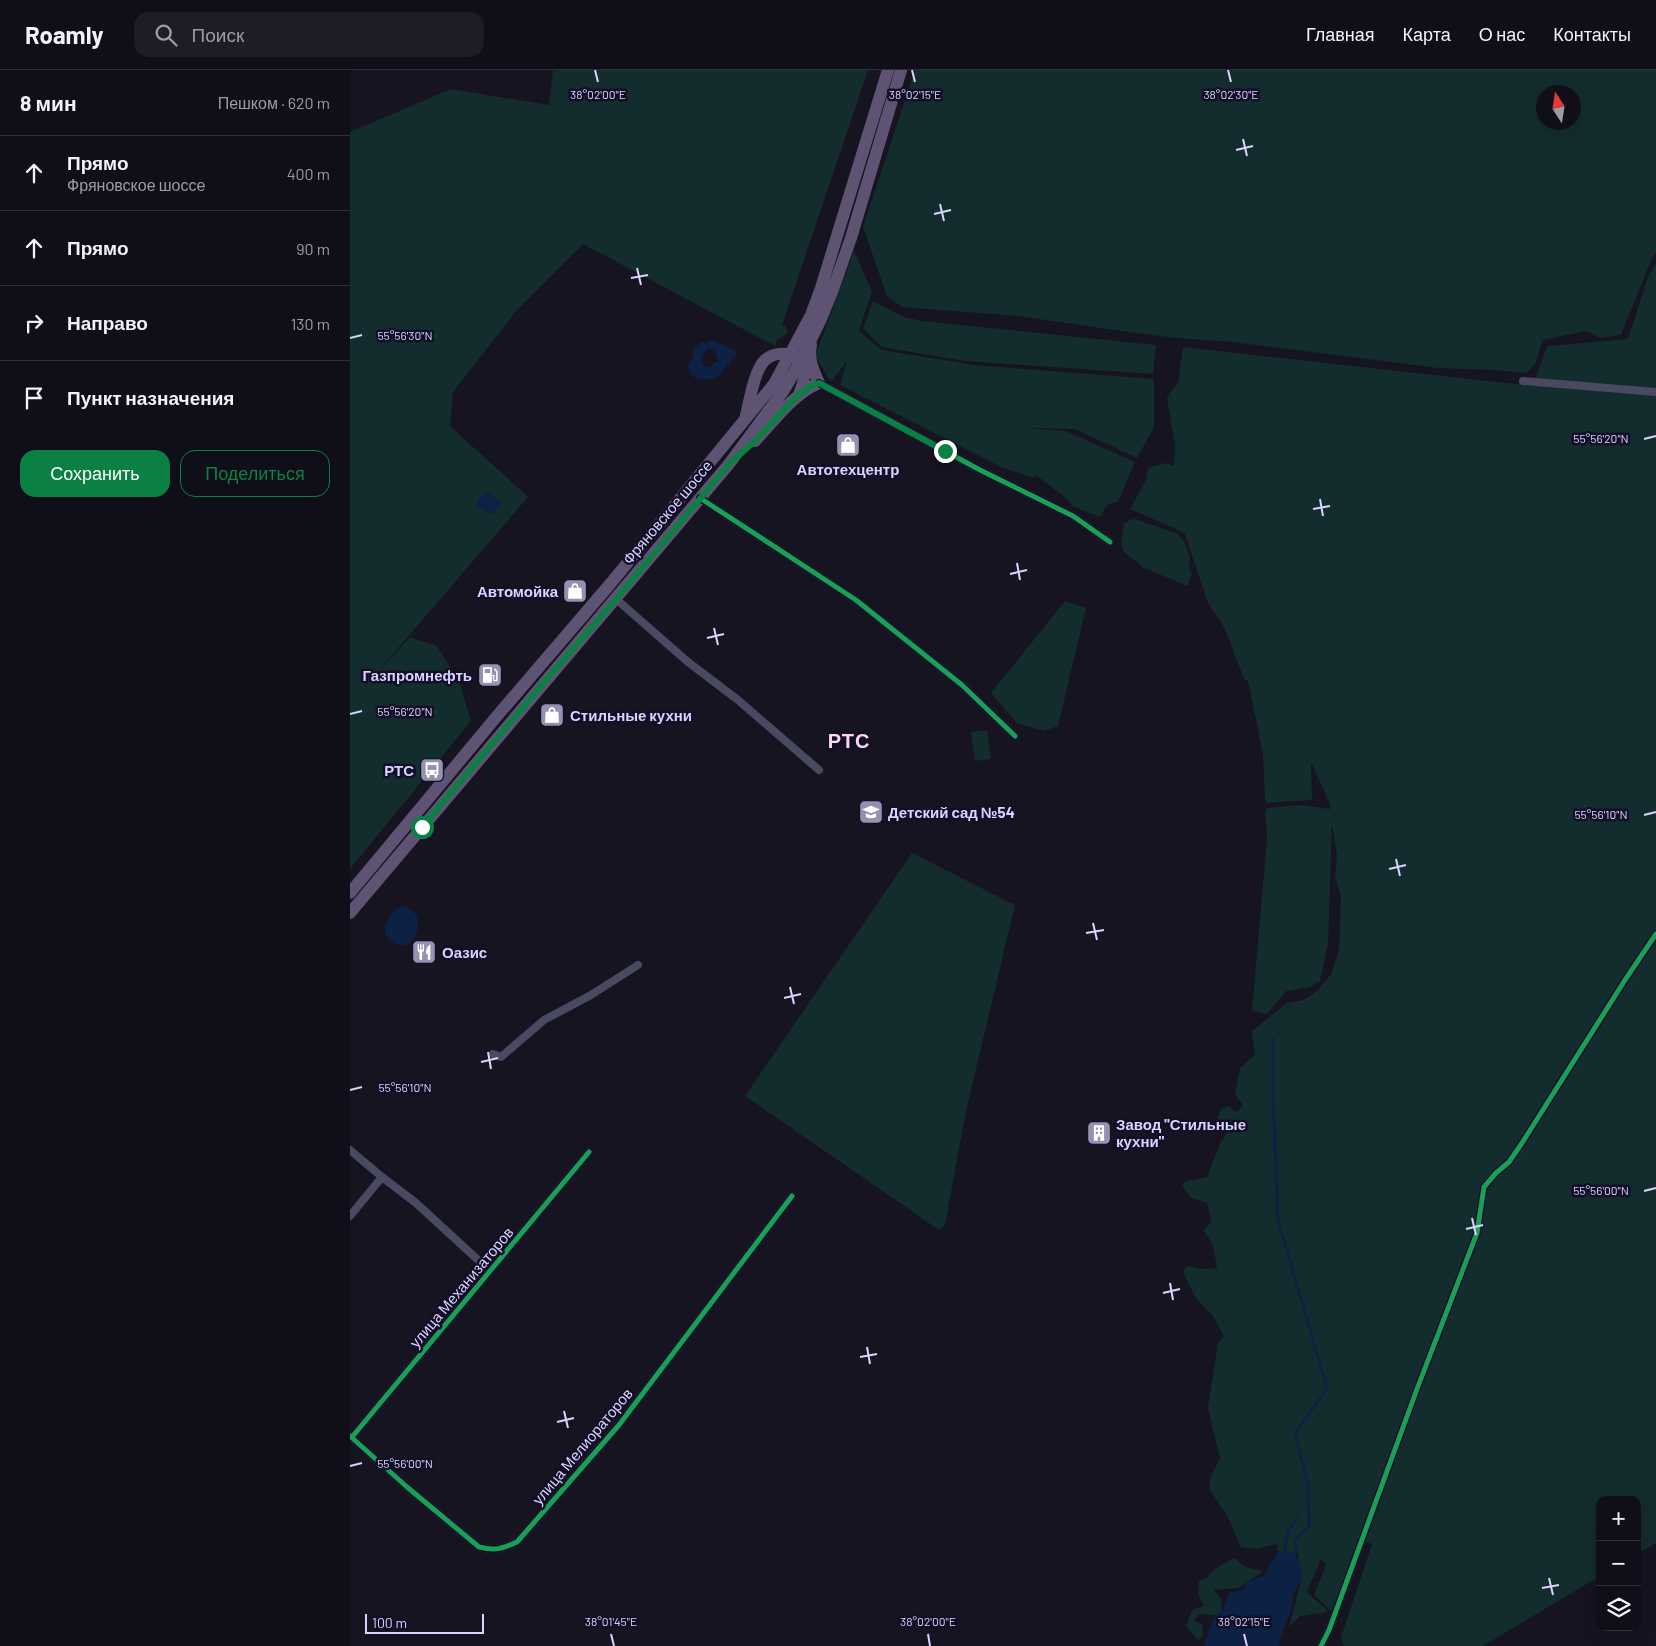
<!DOCTYPE html>
<html lang="ru">
<meta charset="utf-8">
<style>
:root{--surface:#100f19;--page:#1e1d26;--text:#f1f3f6;--muted:#9c9ca2;--line:#302f38;--accent:#0b8043}
body{margin:0;font-family:Barlow,sans-serif;background:var(--page);color:var(--text)}
.controls{position:absolute;right:15px;bottom:15px;display:grid;overflow:hidden;border-radius:10px;box-shadow:0 5px 20px #0002}
.controls button{width:45px;height:45px;display:grid;place-items:center;padding:0;border:0;border-bottom:1px solid var(--line);background:var(--surface);color:var(--text);font:25px sans-serif}
.compass{position:absolute;left:1186px;top:15px;width:45px;height:45px;border-radius:50%;background:var(--surface);box-shadow:0 5px 20px #0002;rotate:348deg}
.scale{position:absolute;left:15px;bottom:12px;width:119px;box-sizing:border-box;padding-left:5px;border:2px solid #d9d4ff;border-top:0;font-size:14px;line-height:18px;white-space:nowrap;color:#d9d4ff;-webkit-text-stroke:4px #130f26;paint-order:stroke}
.stop{position:absolute;width:15px;height:15px;margin:-11px;border:4px solid #0b8043;border-radius:50%;background:#fff}
.stop.end{background:#0b8043;border-color:#fff;box-shadow:0 1px 5px #0008}
.list{margin:0;padding:0;list-style:none}
h2{display:flex;justify-content:space-between;align-items:center;height:65px;margin:0;padding:0 20px;font-size:21px}
h2 small{font-size:16px;font-weight:400;color:var(--muted)}
.list li{display:grid;grid-template-columns:32px 1fr auto;gap:15px;align-items:center;box-sizing:border-box;height:75px;padding:0 20px;border-top:1px solid var(--line)}
.list b{display:block;font-size:19px;white-space:nowrap}
.list p{margin:0;font-size:16px;white-space:nowrap;color:var(--muted)}
.list em{font-size:16px;font-style:normal;color:var(--muted)}
.actions{display:flex;gap:10px;padding:15px 20px}
.actions a{flex:1;padding:11px 0;border:1px solid var(--accent);border-radius:15px;text-align:center;font-size:18px;color:var(--accent)}
.actions .main{background:var(--accent);color:#fff}
.icon{flex:none;width:28px;height:28px;fill:none;stroke:currentColor;stroke-width:2;stroke-linecap:round;stroke-linejoin:round}
.map{position:relative;flex:none;width:1306px;height:1576px;overflow:hidden}
header{display:flex;align-items:center;gap:30px;box-sizing:border-box;height:70px;padding:0 25px;background:var(--surface);border-bottom:1px solid var(--line)}
header strong{font-size:24px}
nav{display:flex;gap:28px;margin-inline-start:auto;font-size:18px}
.search{width:350px;height:45px;background:var(--page);display:flex;align-items:center;gap:12px;box-sizing:border-box;padding:0 18px;border-radius:15px;color:var(--muted);font-size:19px}
main{display:flex}
aside{flex:1;background:var(--surface)}
.map>svg:first-child{display:block}
.green{fill:#132c2d;fill-rule:evenodd}
.water{fill:#0d2144;fill-rule:evenodd}
.lines{fill:none;stroke-linecap:round;stroke-linejoin:round}
.stream{stroke:#0d2144;stroke-width:2.5}
.minor{stroke:#4a4962;stroke-width:8}
.primary{stroke:#5e5373;stroke-width:12}
.cycleway-casing{stroke:#130f26;stroke-width:8}
.cycleway{stroke:#1a9f57;stroke-width:5}
.route{stroke:#0b8043;stroke-width:6}
.ticks{fill:none;stroke:#d9d4ff;stroke-width:2}
.labels{text-anchor:middle;dominant-baseline:central;stroke-width:5;stroke-linejoin:round;paint-order:stroke}
.poi-label{font-size:15px;font-weight:bold;fill:#d9d4ff;stroke:#130f26;text-anchor:start}
.street-label{font-size:15px;fill:#d9d4ff;stroke:#130f26}
.district-label{font-size:20px;font-weight:bold;letter-spacing:1px;fill:#ffd6f0;stroke:#130f26}
.ticks-label{font-size:12px;text-anchor:middle;fill:#d9d4ff;stroke:#130f26;stroke-width:5;stroke-linejoin:round;paint-order:stroke}
</style>
<header>
<strong>Roamly</strong>
<div class="search"><svg class="icon" aria-label="search" viewBox="0 0 24 24"><circle cx="10" cy="10" r="6"/><path d="M15 15l6 6"/></svg>Поиск</div>
<nav><a>Главная</a><a>Карта</a><a>О нас</a><a>Контакты</a></nav>
</header>
<main>
<aside>
<h2>8 мин<small>Пешком · 620 m</small></h2>
<ul class="list">
<li><svg class="icon" aria-label="ahead" viewBox="0 0 24 24"><path d="M12 20V5M6 11l6-6 6 6"/></svg><div><b>Прямо</b><p>Фряновское шоссе</p></div><em>400 m</em></li>
<li><svg class="icon" aria-label="ahead" viewBox="0 0 24 24"><path d="M12 20V5M6 11l6-6 6 6"/></svg><div><b>Прямо</b></div><em>90 m</em></li>
<li><svg class="icon" aria-label="right" viewBox="0 0 24 24"><path d="M7 20v-9h11M14 6l5 5-5 5"/></svg><div><b>Направо</b></div><em>130 m</em></li>
<li><svg class="icon" aria-label="arrive" viewBox="0 0 24 24"><path d="M6 21V4h12l-3 4 3 4H6"/></svg><div><b>Пункт назначения</b></div></li>
</ul>
<div class="actions"><a class="main">Сохранить</a><a>Поделиться</a></div>
</aside>
<div class="map">
<svg width="1306" height="1576" viewBox="0 0 1306 1576">
<rect width="100%" height="100%" fill="#161421"/>
<!-- green -->
<path class="green" d="M203,0H518L432,255L435,256L438,263L427,270L425,276L233,174L167,240L103,322L100,356L178,427L19,612L60,567L87,576L109,611L121,651L0,799V62L101,19L199,35Z
M565,0H1306V182L1303,186L1271,265L1250,268L1236,261L1193,270L1185,294L1176,303L1146,300L1088,298L882,272L826,268L778,262L668,246L552,237L537,226L513,157ZM1194,22H1224V52H1194Z
M504,181L522,221L509,261L532,280L624,295L804,309V358L787,388L725,359L675,358L716,361L785,392L768,432L758,434L750,447L722,436L718,430L686,405L684,408L651,397L490,315L497,291L481,312L465,286Z
M1306,193V1473L1287,1484V1430H1250V1506L1133,1576H994L991,1567L1022,1474L1010,1470L981,1541L964,1525L976,1495L971,1489L957,1522L979,1542L950,1546L939,1557L951,1510L948,1484L946,1481L938,1484L928,1481L927,1474L907,1479L891,1477L875,1442L859,1419L861,1405L870,1389L858,1338L868,1273L874,1266L863,1246L845,1227L833,1201L837,1196L853,1199L867,1198L863,1175L854,1161L861,1151L857,1133L841,1128L832,1115L837,1111L857,1107L869,1076L878,1060L867,1049L871,1039L878,1036L887,1042L893,1035L885,1025L890,998L905,985L902,961L937,933L954,930L968,920L981,904L989,880L991,827L985,806L987,785L982,754L978,874L970,911L960,917L936,921L917,944L902,941L917,768L915,742L917,738L950,735L980,739V734L961,692L962,730L917,733L915,730L913,684L898,611L894,609L874,557L858,533L835,464L824,458L780,439L797,408L796,405L799,398L815,393L824,396L825,375L817,328L828,312L833,277L1183,316L1197,276L1278,269L1298,207Z
M523,231L554,247L572,251L806,275L803,304L615,291L532,277L513,259Z
M785,449L828,464C837,474 842,487 839,500L842,503L838,516L794,498L773,481L771,474L774,454L780,450Z
M715,531L736,538L708,656L694,661L667,653L641,623Z
M637,660L641,689L625,691L621,662Z
M562,783L665,835L616,1041L595,1155L589,1160L395,1026Z
M884,1488L895,1497L913,1501L889,1518L864,1520L871,1529L872,1546L849,1544L844,1550L852,1554L853,1565L848,1570L836,1556L842,1540L854,1536L848,1524L849,1511L857,1508L863,1500Z"/>
<!-- water -->
<path class="water" d="M362,270L386,281L387,286L384,287L369,306L357,310L345,308L341,304L338,295L344,286L343,283L344,278L348,276L351,272L356,273ZM359,278L365,280L369,292H364L362,296L356,298C349,291 352,282 359,278Z
M138,422L152,433L143,444H138L136,440L126,436C128,429 130,424 138,422Z
M51,836C82,839 66,887 44,873C26,862 38,845 51,836Z
M928,1481L938,1484L947,1481L946,1487L952,1497L950,1512L943,1525L942,1538L930,1570L929,1576H854L863,1549L874,1537L879,1523L894,1519L898,1511L914,1506L917,1502L919,1494L926,1488Z"/>
<g class="lines">
<!-- stream -->
<path class="stream" d="M923,969V1030L928,1150L977,1318L945,1364L958,1416L959,1457L944,1471L947,1481
M934,1483C936,1468 939,1457 948,1446"/>
<!-- minor -->
<path class="minor" d="M1173,311L1306,322
M469,313L630,400L723,446L760,472
M350,428L506,530L612,615L665,666
M266,529L338,592L388,630L469,700
M143,984L151,987L194,950L241,925L288,895
M0,1080L32,1107L66,1133L140,1201
M0,1146L32,1107
M0,1366L57,1417L129,1477C145,1481 152,1479 167,1472L269,1355L442,1126
M2,1367L239,1082
M971,1576L979,1560L1067,1319L1127,1163L1134,1117L1146,1103L1159,1092L1172,1073L1275,910L1306,864"/>
<!-- primary -->
<path class="primary" d="M461,275C458,289 463,300 469,313
M396,345C400,330 404,301 415,290C429,278 452,284 454,303C455,311 451,318 449,325
M405,371C424,351 443,324 469,313
M0,823L147,646L261,513L424,314L461,245L471,218L538,0
M0,843L379,394L434,320L450,292L471,249L482,222L501,168L551,0"/>
<defs>
<path id="cycleway" d="M469,313L630,400L723,446L760,472
M350,428L506,530L612,615L665,666
M0,1366L57,1417L129,1477C145,1481 152,1479 167,1472L269,1355L442,1126
M2,1367L239,1082
M971,1576L979,1560L1067,1319L1127,1163L1134,1117L1146,1103L1159,1092L1172,1073L1275,910L1306,864"/>
</defs>
<!-- cycleway casing -->
<use href="#cycleway" class="cycleway-casing"/>
<!-- cycleway -->
<use href="#cycleway" class="cycleway"/>
</g>
<g class="lines">
<!-- route -->
<path class="route" d="M72,757L196,610L266,529L379,394L404,372L448,325L459,317L469,313L595,381"/>
</g>
<!-- ticks -->
<path class="ticks" d="M245,0L248,12M562,0L565,12M878,0L881,12M893,69L897,86M886,80L903,76M590,134L594,151M584,144L601,140M287,198L291,215M281,208L298,205M0,268L12,265M1294,369L1306,366M970,429L973,446M963,439L980,436M667,493L670,510M660,504L677,500M364,558L368,575M357,568L374,564M0,644L12,641M1294,745L1306,742M1046,789L1050,806M1039,799L1056,795M743,853L747,870M736,863L754,860M440,917L444,934M434,928L451,924M138,982L141,999M131,992L148,988M0,1020L12,1017M1294,1121L1306,1118M1122,1148L1126,1165M1116,1159L1133,1155M820,1213L823,1230M813,1223L830,1219M517,1277L520,1294M510,1287L527,1284M214,1341L218,1358M207,1352L224,1348M0,1396L12,1393M1199,1508L1203,1525M1192,1518L1209,1515M261,1564L264,1576M578,1564L580,1576M894,1564L897,1576"/>
<!-- icons -->
<defs>
<symbol id="shop-square" viewBox="-11 -11 22 22"><rect x="-9" y="-9" width="18" height="18" rx="4" fill="#9591b1" stroke="#130f26"/><path d="M-5-2.5h2.3a2.7 3.5 0 0 1 5.4 0H5L5.5 6h-11ZM-1.5-2.5h3a1.5 2.3 0 0 0-3 0Z" fill="#fff"/></symbol>
<symbol id="fuel-square" viewBox="-11 -11 22 22"><rect x="-9" y="-9" width="18" height="18" rx="4" fill="#9591b1" stroke="#130f26"/><path d="M-5.5-6h7V0h2V4h1.3V-2.5L3-4.5l.8-.8L6-3V5H2.5V1h-1V6h-7ZM-4.2-4.7v3.2H.2V-4.7Z" fill="#fff"/></symbol>
<symbol id="bus-square" viewBox="-11 -11 22 22"><rect x="-9" y="-9" width="18" height="18" rx="4" fill="#9591b1" stroke="#130f26"/><path d="M-5-6H5V4H4V6H2V4H-2V6H-4V4H-5ZM-3.5-4V0h7V-4ZM-3.5 1.2v1.5H-2V1.2ZM2 1.2v1.5H3.5V1.2Z" fill="#fff"/></symbol>
<symbol id="school-square" viewBox="-11 -11 22 22"><rect x="-9" y="-9" width="18" height="18" rx="4" fill="#9591b1" stroke="#130f26"/><path d="M0-5L7-2L0 1L-7-2ZM-4 1L0 2.5L4 1V4Q0 6-4 4Z" fill="#fff"/></symbol>
<symbol id="restaurant-square" viewBox="-11 -11 22 22"><rect x="-9" y="-9" width="18" height="18" rx="4" fill="#9591b1" stroke="#130f26"/><path d="M-5-6h1v4h1v-4h1v4h1v-4h1v5L-1.5 .5V6h-2V.5L-5-1ZM5-6V6H3V1.5H1.5Q1.5-4 5-6Z" fill="#fff"/></symbol>
<symbol id="building-square" viewBox="-11 -11 22 22"><rect x="-9" y="-9" width="18" height="18" rx="4" fill="#9591b1" stroke="#130f26"/><path d="M-4-6H4V6H1V3H-1V6H-4ZM-2.5-4.3h1.7v1.8h-1.7ZM.8-4.3h1.7v1.8H.8ZM-2.5-1h1.7V.8h-1.7ZM.8-1h1.7V.8H.8Z" fill="#fff"/></symbol>
</defs>
<g fill-rule="evenodd">
<use href="#shop-square" x="484" y="361" width="28" height="28"/>
<use href="#shop-square" x="211" y="507" width="28" height="28"/>
<use href="#fuel-square" x="126" y="591" width="28" height="28"/>
<use href="#shop-square" x="188" y="631" width="28" height="28"/>
<use href="#bus-square" x="68" y="686" width="28" height="28"/>
<use href="#school-square" x="507" y="728" width="28" height="28"/>
<use href="#restaurant-square" x="60" y="868" width="28" height="28"/>
<use href="#building-square" x="735" y="1049" width="28" height="28"/>
</g>
<g class="labels">
<!-- poi labels -->
<g class="poi-label">
<text x="498" y="399" text-anchor="middle">Автотехцентр</text>
<text x="208" y="521" text-anchor="end">Автомойка</text>
<text x="122" y="605" text-anchor="end">Газпромнефть</text>
<text x="220" y="645">Стильные кухни</text>
<text x="64" y="700" text-anchor="end">РТС</text>
<text x="538" y="742">Детский сад №54</text>
<text x="92" y="882">Оазис</text>
<text x="766" y="1054">Завод "Стильные<tspan x="766" dy="17">кухни"</tspan></text>
</g>
<!-- street labels -->
<g class="street-label">
<text transform="translate(317 442) rotate(-50)">Фряновское шоссе</text>
<text transform="translate(111 1217) rotate(-50)">улица Механизаторов</text>
<text transform="translate(232 1376) rotate(-50)">улица Мелиораторов</text>
</g>
<!-- district labels -->
<g class="district-label">
<text x="499" y="670">РТС</text>
</g>
</g>
<g class="ticks-label">
<text x="248" y="29">38°02'00"E</text>
<text x="565" y="29">38°02'15"E</text>
<text x="881" y="29">38°02'30"E</text>
<text x="55" y="270">55°56'30"N</text>
<text x="1251" y="373">55°56'20"N</text>
<text x="55" y="646">55°56'20"N</text>
<text x="1251" y="749">55°56'10"N</text>
<text x="55" y="1022">55°56'10"N</text>
<text x="1251" y="1125">55°56'00"N</text>
<text x="55" y="1398">55°56'00"N</text>
<text x="261" y="1556">38°01'45"E</text>
<text x="578" y="1556">38°02'00"E</text>
<text x="894" y="1556">38°02'15"E</text>
</g>
</svg>
<div class="controls">
<button>+</button>
<button>−</button>
<button><svg class="icon" aria-label="layers" viewBox="0 0 24 24"><path d="M12 4l9 5-9 5-9-5zM3 14l9 5 9-5"/></svg></button>
</div>
<svg class="compass" viewBox="-18 -18 36 36"><path d="M0-13l5 13h-10z" fill="#e53935"/><path d="M0 13l5-13h-10z" fill="#9c9ca2"/></svg>
<div class="scale">100 m</div>
<div class="stop" style="left:72px;top:757px"></div>
<div class="stop end" style="left:595px;top:381px"></div>
</div>
</main>
